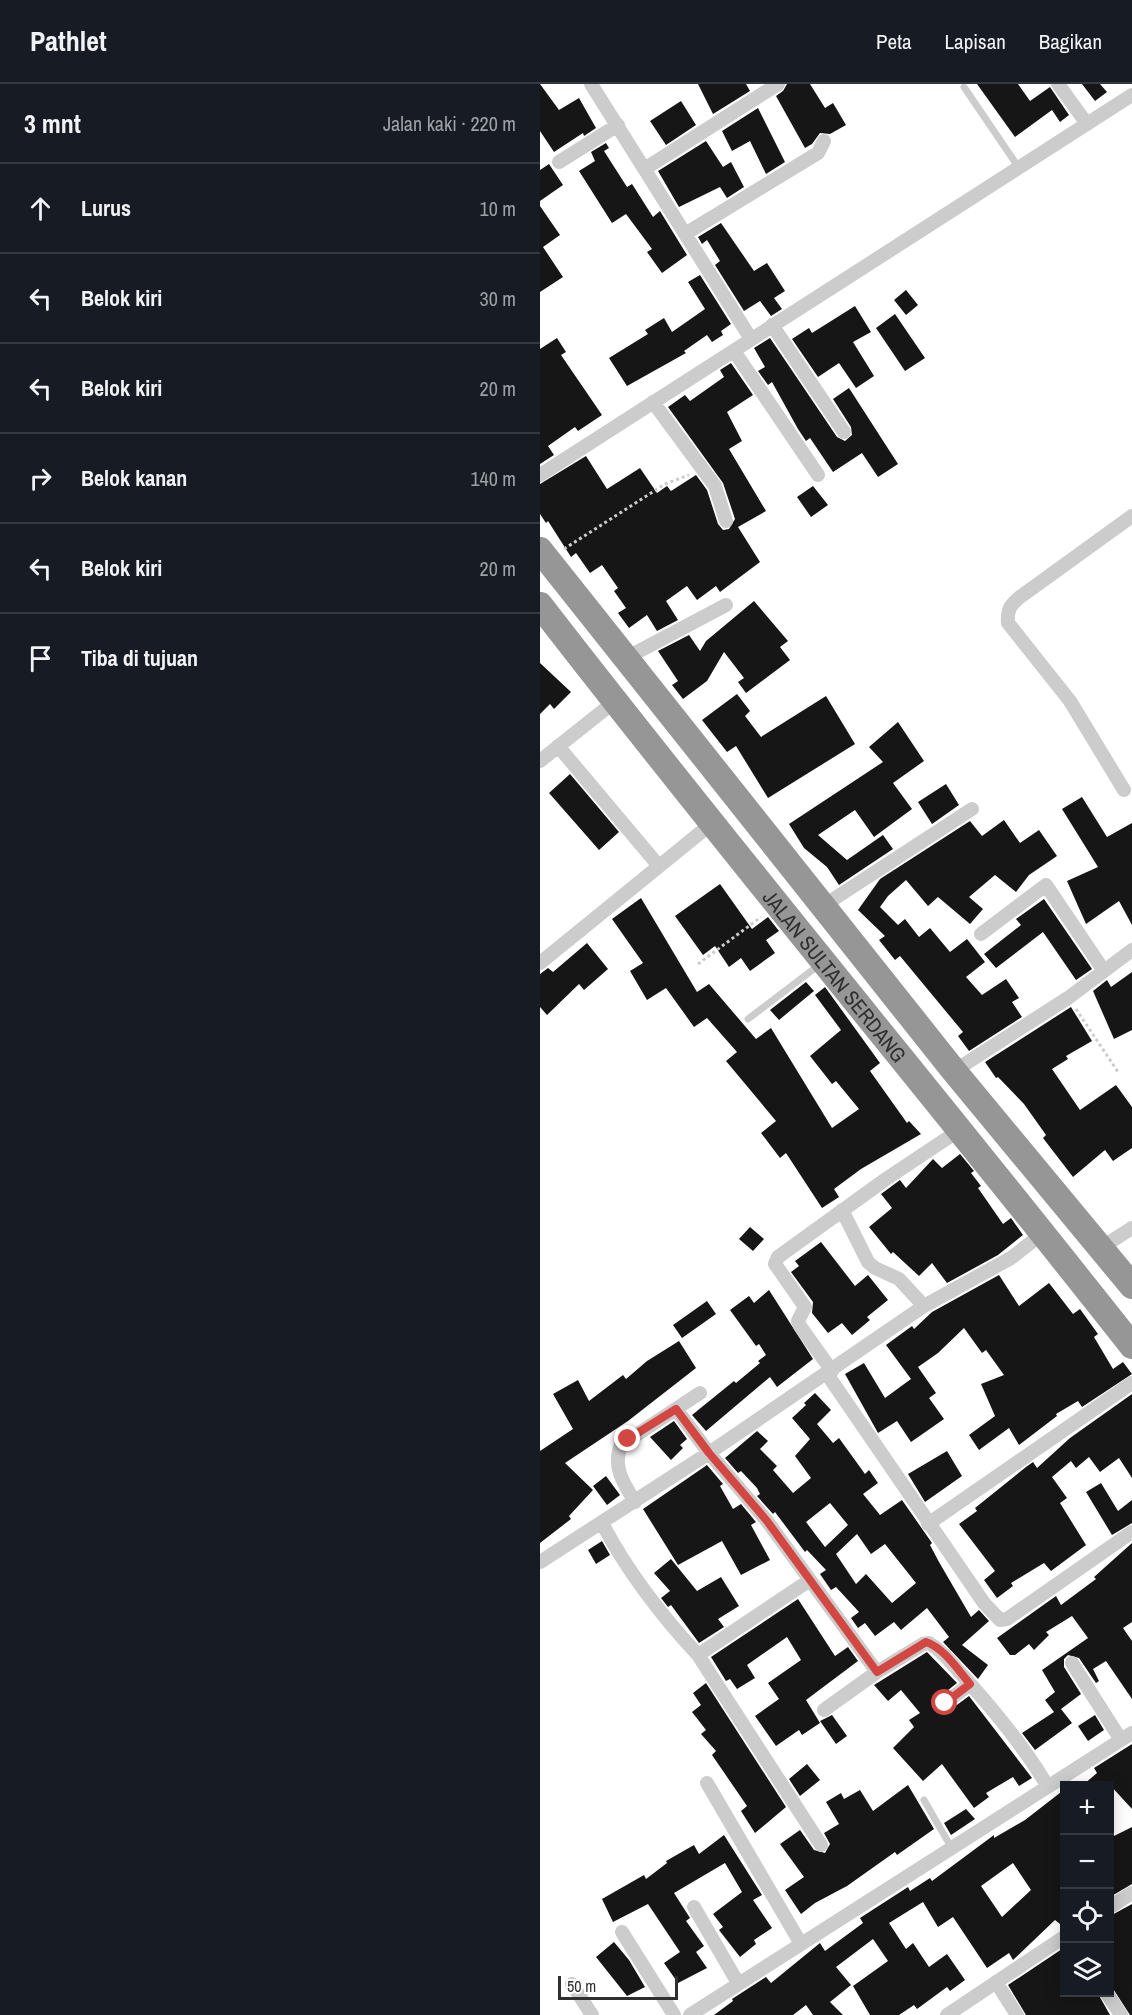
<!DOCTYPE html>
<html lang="id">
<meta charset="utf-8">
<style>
:root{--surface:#171b24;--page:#242831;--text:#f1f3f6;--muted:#9ea1a6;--line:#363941}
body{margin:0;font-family:"Archivo Narrow",sans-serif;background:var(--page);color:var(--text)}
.controls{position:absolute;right:18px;bottom:18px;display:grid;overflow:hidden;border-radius:0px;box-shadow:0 3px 15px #0003}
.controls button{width:54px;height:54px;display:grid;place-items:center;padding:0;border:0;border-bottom:2px solid var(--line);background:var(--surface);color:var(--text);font:30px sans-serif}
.scale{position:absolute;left:18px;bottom:15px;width:120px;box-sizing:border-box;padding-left:6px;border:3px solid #2f2f2f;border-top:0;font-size:16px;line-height:21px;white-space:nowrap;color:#2f2f2f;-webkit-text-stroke:4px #fff;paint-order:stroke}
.stop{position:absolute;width:18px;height:18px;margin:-14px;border:4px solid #d34743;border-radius:50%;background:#fff}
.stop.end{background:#d34743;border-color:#fff;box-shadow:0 2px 6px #0008}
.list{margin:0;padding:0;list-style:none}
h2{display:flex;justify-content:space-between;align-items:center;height:78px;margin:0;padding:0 24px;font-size:26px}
h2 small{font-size:20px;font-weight:400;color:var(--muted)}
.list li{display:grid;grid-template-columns:39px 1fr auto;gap:18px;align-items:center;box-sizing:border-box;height:90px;padding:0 24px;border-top:2px solid var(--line)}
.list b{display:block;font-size:22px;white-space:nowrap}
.list em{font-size:20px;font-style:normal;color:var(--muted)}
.icon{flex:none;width:33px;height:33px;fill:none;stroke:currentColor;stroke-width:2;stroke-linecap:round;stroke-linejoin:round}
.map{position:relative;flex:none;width:592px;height:1931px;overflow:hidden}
header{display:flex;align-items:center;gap:36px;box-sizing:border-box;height:84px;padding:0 30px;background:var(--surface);border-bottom:2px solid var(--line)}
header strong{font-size:28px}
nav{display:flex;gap:33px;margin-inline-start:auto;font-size:21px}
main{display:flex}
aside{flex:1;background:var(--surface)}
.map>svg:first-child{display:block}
.building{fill:#161616;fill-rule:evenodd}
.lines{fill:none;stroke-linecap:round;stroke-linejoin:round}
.path{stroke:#ccc;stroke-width:3;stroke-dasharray:3 3;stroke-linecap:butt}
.lane{stroke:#ccc;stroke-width:7}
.street{stroke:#ccc;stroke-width:14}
.highway{stroke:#969696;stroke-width:26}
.route{stroke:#d34743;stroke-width:8}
.labels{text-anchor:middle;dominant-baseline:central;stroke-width:6;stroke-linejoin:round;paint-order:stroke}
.street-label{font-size:21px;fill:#2f2f2f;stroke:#fff}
</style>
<header>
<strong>Pathlet</strong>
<nav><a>Peta</a><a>Lapisan</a><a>Bagikan</a></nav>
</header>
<main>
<aside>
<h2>3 mnt<small>Jalan kaki · 220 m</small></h2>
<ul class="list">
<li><svg class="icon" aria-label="ahead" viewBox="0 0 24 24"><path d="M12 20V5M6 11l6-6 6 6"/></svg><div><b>Lurus</b></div><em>10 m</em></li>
<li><svg class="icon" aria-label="left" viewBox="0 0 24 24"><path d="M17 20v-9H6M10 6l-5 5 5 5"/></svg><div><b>Belok kiri</b></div><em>30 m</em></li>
<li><svg class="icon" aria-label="left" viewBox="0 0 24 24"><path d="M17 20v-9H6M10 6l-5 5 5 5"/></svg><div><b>Belok kiri</b></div><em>20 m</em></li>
<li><svg class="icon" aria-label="right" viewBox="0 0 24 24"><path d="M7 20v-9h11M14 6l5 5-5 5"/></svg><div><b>Belok kanan</b></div><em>140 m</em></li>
<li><svg class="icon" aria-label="left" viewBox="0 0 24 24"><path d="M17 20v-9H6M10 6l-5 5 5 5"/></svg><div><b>Belok kiri</b></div><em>20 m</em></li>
<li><svg class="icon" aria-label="arrive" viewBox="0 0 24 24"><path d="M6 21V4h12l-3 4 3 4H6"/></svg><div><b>Tiba di tujuan</b></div></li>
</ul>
</aside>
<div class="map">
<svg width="592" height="1931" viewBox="0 0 592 1931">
<rect width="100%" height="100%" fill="#fff"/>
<!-- building -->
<path class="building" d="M0,0L19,26L39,14L56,44L44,52L43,49L14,68L0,47Z
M158,0H206L210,7L173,30Z
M247,0H270L285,24L293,19L306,41L290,50L280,49L272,60L265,64L236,12L243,7Z
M437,0H478L490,17L510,3L529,31L520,38L512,26L475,53Z
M542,0H560L567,8L555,17Z
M141,17L156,41L126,61L110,37Z
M218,24L245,78L226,90L210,57L192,67L182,47Z
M166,57L183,83L191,78L204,103L187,114L180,103L139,123L118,87Z
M66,59L69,64L64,67L87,103L92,100L113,133L120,127L147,171L122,189L107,168L112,165L86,130L72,139L39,87L55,77L51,68Z
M9,80L23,101L0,117V86Z
M0,122L20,151L3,163L23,193L0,208Z
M181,139L214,187L227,179L245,207L234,214L242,225L231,232L220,217L204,227L175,181L180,177L167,156L162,160L158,153Z
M160,191L191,240L181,247L183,251L172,258L167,251L144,267L146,269L87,302L69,274L108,250L105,246L124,234L132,248L165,225L148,198Z
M366,206L378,221L366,231L354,216Z
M315,222L331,248L313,258L334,292L316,304L299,279L278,293L252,255L269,244L272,249Z
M355,230L385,274L365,287L336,244Z
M17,254L26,268L21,271L62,331L38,347L35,343L8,362L14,371L0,380V265Z
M230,254L297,353L305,357L312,351L311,343L293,315L309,304L358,380L338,393L322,369L293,388L270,354L266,357L258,345L232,298L228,301L218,287L225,283L214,264Z
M191,279L213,311L187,328L202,357L189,365L226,427L198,443L220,478L180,508L176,502L157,516L147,502L126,517L138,536L117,547L107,531L89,544L78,529L86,524L74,507L78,504L62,481L50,489L36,469L31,473L8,437L6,439L0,430V400L46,372L67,405L100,384L117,409L127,402L131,407L156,391L167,406L178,440L183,446L189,445L195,435L183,399L128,323L145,311L150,317L184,293L180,286Z
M273,402L288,421L271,433L257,413Z
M214,517L248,557L240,563L250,576L206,609L198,598L204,594L184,568L167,597L143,615L132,601L138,597L118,567L149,551L160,567L166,557Z
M0,579L31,608L14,625L10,620L0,630Z
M197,610L210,627L205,632L221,653L286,612L315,660L228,714L196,662L187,668L162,636Z
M358,638L384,677L353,699L372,725L334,753L315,726L278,751L307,776L343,751L353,765L299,801L287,783L264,764L249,740L343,678L329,663Z
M30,690L79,748L59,766L9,709Z
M406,700L419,721L392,740L378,718Z
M542,713L567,753L592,739V841L579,817L546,840L527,797L558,783L522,725Z
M464,736L480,759L499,746L517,772L489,791L476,808L455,791L429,813L443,825L430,840L398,813L388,822L366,796L348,812L340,823L358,841L365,835L379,853L390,844L410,868L427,855L445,878L426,893L442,911L466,895L479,914L472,918L482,933L429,967L418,952L423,948L360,872L355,876L339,856L345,852L318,826L340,795L430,737L442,752Z
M180,800L212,845L228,833L239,847L226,856L235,869L210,887L201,874L189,883L175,862L163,871L135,832Z
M101,814L157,908L169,900L216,955L231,944L292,1044L319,1025L296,997L292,1000L270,972L301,946L275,911L285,903L340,979L330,987L367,1039L369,1037L381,1050L321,1085L294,1105L299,1113L282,1124L246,1069L240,1074L221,1049L236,1037L186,977L197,968L167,934L154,943L126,904L107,916L90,887L103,879L72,835Z
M504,815L552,885L536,896L503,848L456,884L444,870L481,841L476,835Z
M47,859L68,885L44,906L39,900L7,931L0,923V890L8,884L13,888Z
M592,888V946L574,955L553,907L567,896L571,903Z
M266,898L274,907L239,936L230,926Z
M531,923L552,957L526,972L528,975L512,985L540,1026L576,1001L592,1023V1064L573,1077L565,1066L533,1093L503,1054L506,1051L484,1020L458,993L456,994L445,978Z
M420,1070L434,1087L431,1089L441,1102L438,1104L463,1140L471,1134L483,1151L458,1171L407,1199L392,1179L379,1192L353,1168L351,1170L329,1143L352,1124L341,1110L360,1096L366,1104L393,1075L402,1084Z
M210,1143L224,1155L213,1167L199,1155Z
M281,1158L315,1202L328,1191L348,1216L327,1233L330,1236L312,1251L302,1239L288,1249L272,1229L273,1218L251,1188L259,1182L255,1177Z
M459,1191L479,1222L509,1199L533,1230L540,1225L558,1250L554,1253L573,1285L583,1278L592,1290L542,1323L538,1317L516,1330L517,1332L479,1361L469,1344L439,1366L429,1351L455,1332L441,1300L464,1291L446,1266L442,1269L424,1244L398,1269L378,1283L396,1309L389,1314L404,1335L371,1358L357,1337L338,1349L305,1290L324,1279L345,1314L371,1295L346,1261L372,1242L374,1245L392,1228Z
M229,1206L273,1275L237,1303L230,1293L166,1347L152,1331L194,1297L196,1299L220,1279L218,1277L226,1271L219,1260L216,1262L190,1226L209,1212L214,1219Z
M167,1217L176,1230L142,1254L133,1241Z
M139,1257L156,1284L88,1337L25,1379L53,1406L29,1432L31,1435L0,1459V1367L33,1345L13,1310L38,1296L49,1317L83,1291L86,1295L107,1277Z
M275,1309L291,1326L277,1340L293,1359L299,1354L325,1390L329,1386L338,1399L323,1410L340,1431L362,1416L392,1459L390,1461L399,1478L431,1533L439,1526L449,1537L422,1561L448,1581L438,1595L403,1558L409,1553L387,1524L361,1546L354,1538L335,1552L325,1539L318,1544L311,1534L319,1528L296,1503L291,1506L280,1490L286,1486L267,1466L265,1468L235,1428L233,1430L217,1412L220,1410L217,1404L201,1387L198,1389L185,1374L217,1347L228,1357L220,1365L237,1382L233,1386L253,1409L271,1394L255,1372L270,1355L252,1334L266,1321L264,1319ZM290,1419L308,1441L285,1463L266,1438ZM317,1450L331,1470L345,1460L376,1499L352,1519L326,1490L316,1500L296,1470Z
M592,1310V1394L579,1374L560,1388L549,1373L536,1384L531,1377L512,1393L527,1414L520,1419L546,1461L511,1487L504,1479L471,1499L473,1502L457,1514L444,1496L455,1487L419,1440L437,1427L435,1424L486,1383L493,1378L497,1384L530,1354Z
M134,1337L147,1355L140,1361L143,1364L131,1376L110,1353Z
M407,1367L422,1392L385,1418L368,1390Z
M167,1381L183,1400L180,1402L193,1425L201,1420L216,1438L211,1441L230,1476L201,1491L182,1457L138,1481L103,1425Z
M66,1392L80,1411L67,1421L53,1402Z
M561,1399L578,1427L592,1416V1439L572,1451L546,1408Z
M62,1457L70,1471L56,1480L48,1466Z
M592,1459V1538L583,1544L592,1557V1615L566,1577L553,1585L559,1597L556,1599L539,1574L528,1571L524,1575V1583L541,1610L521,1625L532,1639L495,1666L482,1649L514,1628L505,1616L515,1608L502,1586L548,1554L532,1532L506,1548L509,1551L494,1566L489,1560L475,1571H470L457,1554L516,1512L521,1521L556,1495L554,1493Z
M131,1475L157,1507L181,1493L199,1522L178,1535L184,1543L159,1559L131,1521L128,1523L121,1514L130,1507L114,1489Z
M258,1515L295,1572L308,1563L318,1577L266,1616L280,1639L262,1651L259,1646L236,1662L215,1632L239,1615L228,1599L261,1576L247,1553L207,1581L215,1594L197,1605L190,1595L186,1597L171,1573Z
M387,1568L417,1599L397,1615L398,1625L410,1626L429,1612L492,1694L479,1702L473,1693L446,1709L449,1713L434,1724L402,1680L383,1697L353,1664L374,1643L369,1636L380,1629L361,1606L348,1617L334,1601Z
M166,1599L246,1723L215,1749L201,1727L207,1722L172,1671L176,1667L161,1650L166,1646L152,1628L161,1621L153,1609Z
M292,1631L307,1652L296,1660L280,1637Z
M555,1631L564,1646L548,1657L538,1642Z
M592,1660V1725L570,1701H543L557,1689L554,1684Z
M267,1680L280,1696L260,1712L249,1695Z
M368,1701L394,1745L357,1771L355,1768L307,1802L275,1819L261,1830L245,1806L264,1793L240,1760L260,1746L274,1766L285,1769L290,1760L284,1749L299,1740L286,1718L301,1709L304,1715L320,1706L333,1727Z
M525,1705V1844L515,1836L473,1876L469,1869L447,1884L413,1833L398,1843L383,1818L349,1839L366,1865L373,1859L389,1883L407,1870L425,1896L410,1907L407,1903L377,1925L374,1921L359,1931H330L313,1902L348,1877L333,1855L296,1883L311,1901L290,1918L303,1931H273L266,1921L253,1931H174L193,1917L192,1915L226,1893L231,1899L280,1859L285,1867L323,1839L320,1834L368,1803L370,1807L390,1794L392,1797L454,1751V1754L485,1736ZM473,1779L491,1806L462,1833L441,1802Z
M426,1725L435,1735L411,1751L404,1739Z
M592,1743V1800L570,1813V1754Z
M184,1751L222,1811L213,1816L232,1844L214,1856L216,1860L200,1873L179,1846L183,1843L173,1830L202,1808L185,1779L134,1809L150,1834L146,1837L164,1862L156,1868L167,1884L138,1899L124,1879L140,1868L108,1820L73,1838L62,1815L104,1791L106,1795L127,1779L126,1777L154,1761L159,1770Z
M592,1820V1931H590L570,1900V1832Z
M74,1858L89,1876L105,1903L87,1912L56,1873Z
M525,1863V1908H557L570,1931H486L468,1901Z"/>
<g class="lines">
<!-- path -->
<path class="path" d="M24,465L125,400L149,391
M158,880L221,833
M536,925L578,988"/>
<!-- lane -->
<path class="lane" d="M424,3L479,84
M208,935L279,881
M384,1716L411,1763"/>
<!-- street -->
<path class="street" d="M51,0L211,255
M518,0L547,40
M19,78L78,41
M106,84L238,0
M145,150L278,69L284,57
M232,241L304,348
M194,267L278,391
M113,318L175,402L186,437
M0,391L592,11
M86,574L186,521
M18,662L118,781
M0,677L74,618
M584,706L530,617L468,539C467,526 470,521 480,513L592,432
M283,822L432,725
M441,850L506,801L564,887
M0,879L171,740
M414,987L528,914L592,866
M302,1126L328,1178L335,1184L359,1195L384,1222
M561,1164L592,1144
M292,1287L260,1242L258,1237L265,1223L235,1180L238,1173L346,1095L421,1045
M287,1290L444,1519L460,1536L467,1535L592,1448
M136,1325L169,1369L227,1437L337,1588
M95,1418C84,1400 72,1383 81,1361L160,1309
M62,1439C88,1489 120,1530 158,1571
M388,1440L592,1299
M0,1478L169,1369L384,1222L471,1174L503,1149
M270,1496L158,1571L281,1761
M532,1579L581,1656
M405,1619L430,1600
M284,1626L337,1588L383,1560L389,1559C403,1567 412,1580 423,1592C454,1626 484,1662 508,1703
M167,1699L261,1860
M154,1823L198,1899
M570,1823L592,1809
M82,1848L134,1931
M456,1898L477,1931
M32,1900L52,1931
M566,1908L581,1931
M150,1931L592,1649
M407,1931L524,1853"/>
<!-- highway -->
<g class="highway">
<path d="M0,466L414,987L592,1202"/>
<path id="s1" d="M0,521C193,771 396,1013 592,1262"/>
</g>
</g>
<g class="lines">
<!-- route -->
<path class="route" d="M88,1355L136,1325L169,1369L227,1437L337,1588L386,1558C404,1564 418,1586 430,1600L405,1619"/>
</g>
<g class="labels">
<!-- street labels -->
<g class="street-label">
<text stroke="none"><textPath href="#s1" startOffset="474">JALAN SULTAN SERDANG</textPath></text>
</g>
</g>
</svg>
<div class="controls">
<button>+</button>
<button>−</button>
<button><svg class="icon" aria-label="locate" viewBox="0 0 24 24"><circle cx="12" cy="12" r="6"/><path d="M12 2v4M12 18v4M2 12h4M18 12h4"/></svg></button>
<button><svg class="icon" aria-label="layers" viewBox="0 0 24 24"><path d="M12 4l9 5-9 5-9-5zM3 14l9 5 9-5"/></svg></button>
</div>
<div class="scale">50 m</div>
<div class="stop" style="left:405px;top:1619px"></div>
<div class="stop end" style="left:88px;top:1355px"></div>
</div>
</main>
